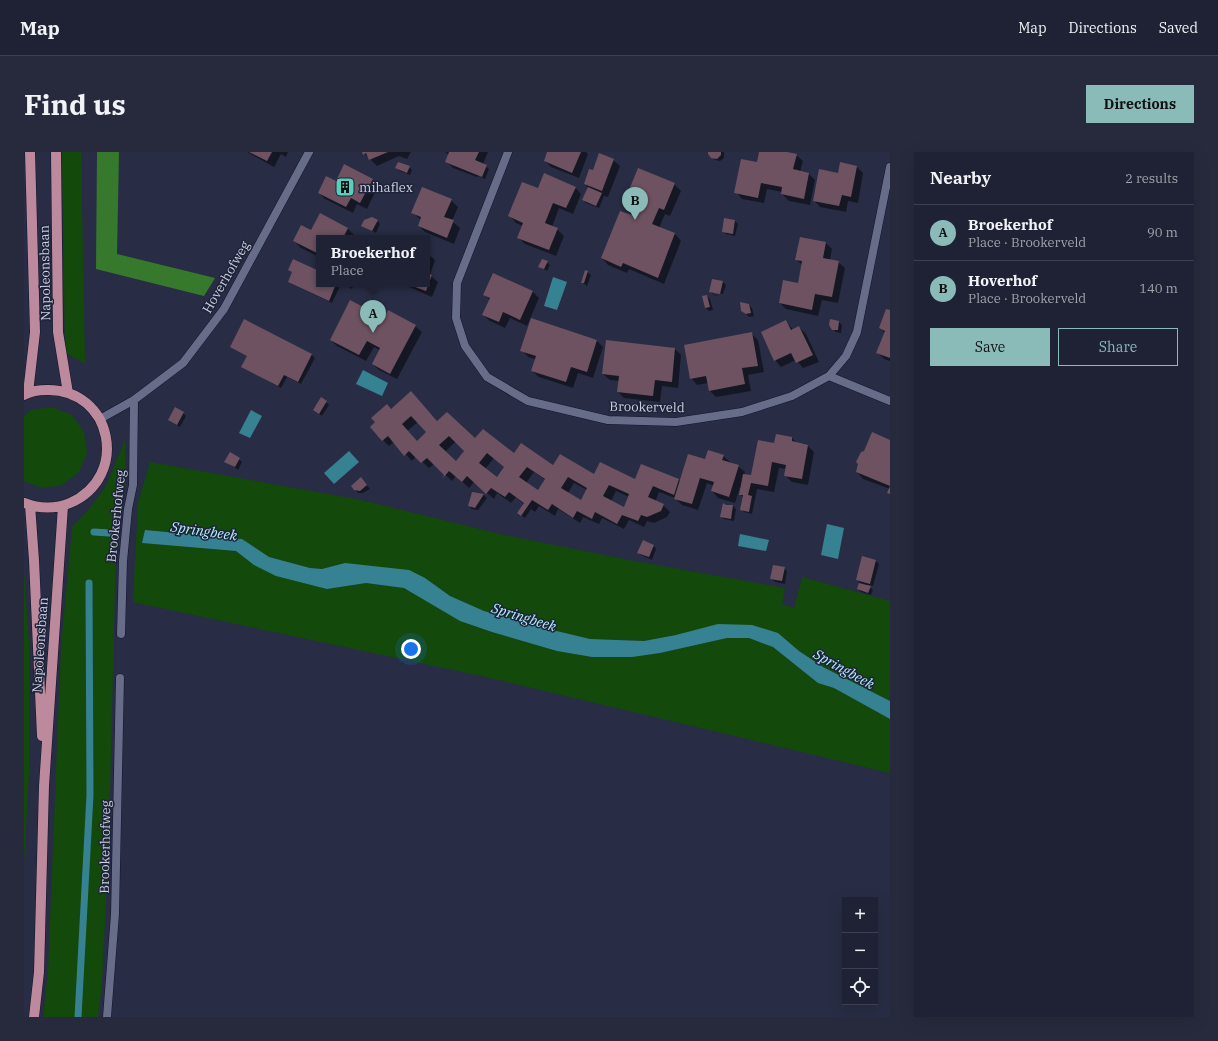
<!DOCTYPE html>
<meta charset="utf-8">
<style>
:root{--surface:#1e2234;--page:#262a3c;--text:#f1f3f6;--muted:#a1a4ac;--line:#3c3f4f;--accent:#8bbbb9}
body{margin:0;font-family:"IBM Plex Serif",serif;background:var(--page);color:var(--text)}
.controls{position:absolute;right:12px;bottom:12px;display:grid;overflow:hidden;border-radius:0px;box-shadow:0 4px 16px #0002}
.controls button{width:36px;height:36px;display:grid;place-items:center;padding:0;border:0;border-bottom:1px solid var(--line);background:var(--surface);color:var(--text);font:20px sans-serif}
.you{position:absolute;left:387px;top:497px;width:14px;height:14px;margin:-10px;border:3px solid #fff;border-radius:50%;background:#1a73e8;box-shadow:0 0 0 6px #1a73e833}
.badge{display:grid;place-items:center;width:26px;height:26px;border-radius:50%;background:var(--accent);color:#111;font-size:13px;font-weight:700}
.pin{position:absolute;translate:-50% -33px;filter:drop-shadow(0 1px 2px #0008)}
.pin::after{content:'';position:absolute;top:21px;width:14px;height:12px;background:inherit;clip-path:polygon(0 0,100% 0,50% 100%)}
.popup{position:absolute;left:292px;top:83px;width:114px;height:52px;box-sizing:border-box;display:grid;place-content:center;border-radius:0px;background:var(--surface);filter:drop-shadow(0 1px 3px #0005);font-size:13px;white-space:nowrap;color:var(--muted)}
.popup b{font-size:15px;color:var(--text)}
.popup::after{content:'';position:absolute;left:50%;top:100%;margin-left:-8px;border:8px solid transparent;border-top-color:var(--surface)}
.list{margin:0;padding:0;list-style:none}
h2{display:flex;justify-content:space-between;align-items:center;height:52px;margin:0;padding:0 16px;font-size:17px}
h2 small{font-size:13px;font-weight:400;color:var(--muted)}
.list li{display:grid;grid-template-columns:26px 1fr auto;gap:12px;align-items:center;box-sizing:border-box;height:56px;padding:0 16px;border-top:1px solid var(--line)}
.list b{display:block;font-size:15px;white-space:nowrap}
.list p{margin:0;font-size:13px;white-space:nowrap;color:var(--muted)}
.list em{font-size:13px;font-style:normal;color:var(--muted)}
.actions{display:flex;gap:8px;padding:12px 16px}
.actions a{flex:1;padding:9px 0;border:1px solid var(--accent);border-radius:0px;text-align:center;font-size:14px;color:var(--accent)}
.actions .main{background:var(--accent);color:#111}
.icon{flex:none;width:22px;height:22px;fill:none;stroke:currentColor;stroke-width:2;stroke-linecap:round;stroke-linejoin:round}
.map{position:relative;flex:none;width:866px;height:865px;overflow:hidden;border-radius:0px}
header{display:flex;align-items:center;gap:24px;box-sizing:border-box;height:56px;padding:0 20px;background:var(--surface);border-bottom:1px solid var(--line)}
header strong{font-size:19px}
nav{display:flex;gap:22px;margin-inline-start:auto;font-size:14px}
.intro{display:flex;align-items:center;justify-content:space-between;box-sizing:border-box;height:96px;padding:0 24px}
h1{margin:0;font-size:28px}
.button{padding:10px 18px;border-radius:0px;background:var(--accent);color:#111;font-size:14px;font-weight:700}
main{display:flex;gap:24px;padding:0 24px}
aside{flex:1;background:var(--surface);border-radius:0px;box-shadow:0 4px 16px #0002}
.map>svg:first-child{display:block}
.green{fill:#13490a}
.forest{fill:#37792c}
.water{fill:#378292}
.shadow{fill:#0007;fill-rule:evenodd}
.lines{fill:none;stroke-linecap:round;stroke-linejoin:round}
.stream{stroke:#378292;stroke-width:7}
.building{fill:#6e5261;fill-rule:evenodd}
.minor-casing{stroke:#11142a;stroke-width:9}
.primary-casing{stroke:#11142a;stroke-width:11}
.minor{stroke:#676d89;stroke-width:8}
.primary{stroke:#bc8a9c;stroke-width:10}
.labels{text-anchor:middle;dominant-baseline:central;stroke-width:3;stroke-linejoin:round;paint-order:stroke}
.poi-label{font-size:13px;fill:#ccd0e0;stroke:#1e233a;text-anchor:start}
.street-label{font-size:13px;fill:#ccd0e0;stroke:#1e233a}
.water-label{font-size:14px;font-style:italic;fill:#b3effd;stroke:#1e233a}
</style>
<header>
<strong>Map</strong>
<nav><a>Map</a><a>Directions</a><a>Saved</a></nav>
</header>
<div class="intro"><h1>Find us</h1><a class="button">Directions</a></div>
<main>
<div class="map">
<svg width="866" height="865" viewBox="0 0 866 865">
<rect width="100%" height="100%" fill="#282d45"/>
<!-- green -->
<path class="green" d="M38,0H57L61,211L41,201Z
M28,255L48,263L60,280L63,301L55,320L38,333L17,336L0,329V264L7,258Z
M101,288V332L93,348L85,687L78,830L74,865H19L24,820L37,495L48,375L65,357L82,334Z
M126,310L337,348L480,383L610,409L761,436L758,452L770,456L778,425L866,449V549L799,515L775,499L754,481L652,483L620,489L566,487L516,475L460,459L426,444L401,426L321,411L298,417L286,416L245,405L218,387L121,378L119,391L212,399L230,413L303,437L341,431L381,436L436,469L468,480L533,499L568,505L636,501L703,486H725L749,495L794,531L810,536L866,567V621L462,525L109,450L114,351Z
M0,419L5,491V622L0,711Z"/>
<!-- forest -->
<path class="forest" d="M73,0H95L93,102L191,126L180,144L72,117Z"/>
<!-- water -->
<path class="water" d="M529,125L543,130L533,158L520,154Z
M339,218L364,231L358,244L332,232Z
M227,258L238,264L226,286L215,281Z
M325,299L335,310L310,332L300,321Z
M803,372L820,376L814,407L797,403Z
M121,378L218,387L245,405L286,416L298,417L321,411L385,418L401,426L426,444L460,459L516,475L566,487L620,489L652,483L694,472L728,473L754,481L775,499L799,515L866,549V567L810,536L794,531L749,495L725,486H703L636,501L608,505H568L533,499L468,480L436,469L380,436L342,431L303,437L252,424L230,413L212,399L118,391Z
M716,382L745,388L742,399L714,394Z"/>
<!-- shadow -->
<path class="shadow" d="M223,0H264L262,5L257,2L250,15Z
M339,0H387L383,7L375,4L353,14Z
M421,0H464L459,12L465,17L461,27L454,24L453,25L429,16L422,9L425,3Z
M524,0H562L564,2L555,26L527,15L521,9Z
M685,0H700V6L696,9L691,8Z
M736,0H758L772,3L779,9L776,20L785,22L791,28L786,53L765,49L758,42V40L743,37L740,51L718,47L712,40L734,11Z
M589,8L596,14L584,45L580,44L575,56L562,51L559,48L564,36L561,32L570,20Z
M385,15L388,18L386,23L376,19L373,16Z
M833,15L839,21L834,51L824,49L822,60L796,55L790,48L815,22Z
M348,27L354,34L343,57L333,52L329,61L301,47L295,41L312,31Z
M650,32L657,39L646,64L641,62L635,76L651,82L657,89L640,132L605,117L603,121L584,113L578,106L611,66L617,52L610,49L604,43Z
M551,35L557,42L549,62L535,56L528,75L533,77L540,84L532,104L501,92L495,86L499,74L492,71L486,64L514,38Z
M427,48L434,55L428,69L436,76L430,92L401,80L395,74L397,68L388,60Z
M354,69L356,72L352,81L339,73Z
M711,69L714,72L711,84L702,82L699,79Z
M323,76L330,83L328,86H295V105L277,96L270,89L287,79Z
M802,91L808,97L806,108L814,110L821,116L814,151L798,148L794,164L762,157L756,151L774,132L778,113L772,107Z
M403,101L411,108L406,123L414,130L408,145L378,132H403Z
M523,110L526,113L523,119L515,114Z
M265,117L295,120V132H317L308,151L268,132L265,129L269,121Z
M562,119L567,123L563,134L558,130Z
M699,130L702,133L699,142L689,140V142L699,145L690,143L687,140Z
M319,132H330L328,137Z
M509,140L515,146L506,167L572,188L579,195L569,226L554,221L549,236L515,225L508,219L512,207L504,205L498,198L507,168L506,167L503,174L486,166L481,176L466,169L459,163L466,148L460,142Z
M683,144L686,147L689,158L685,159L682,156Z
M725,153L728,156L730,164L725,165L718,158Z
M866,159V209L860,207L853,200L861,181L856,176Z
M361,167L391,174L398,180L373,227L355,218L349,212L356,198L350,195L342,209L313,194L307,188Z
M221,168L288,203L291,206L277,232L263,225L257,236L222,217L219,214L224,204L207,194Z
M762,169L769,178L775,175L782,182L795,210L779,216L772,208L757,215L751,208Z
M815,170L818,173L817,181L812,180L809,177Z
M727,181L734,188L740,220L724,223L727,239L692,245L686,239L684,231L673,233L667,226Z
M651,197L657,203L654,236L638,234L636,250L600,246L594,240L595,229L586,228L579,222Z
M393,247L414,270L451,288L490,303L530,315L571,323L612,329L618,314L655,328L657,330L681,308L699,304L706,310L714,314L721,320L720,323L728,325L751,292L768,286L774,292L784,294L790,300L784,333L768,330L761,323L762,317L755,316L750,340L733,337L728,362L720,360L717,357L719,346L716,342L717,336L716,335L711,351L694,346L688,339L690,334L683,331L674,358L658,353L651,346L635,340L631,350L639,353L646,360L643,365L630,371L623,369L620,375L605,368L600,377L578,366L575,372L559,365L556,371L534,357L531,364L515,354L511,360L507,357L501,366L497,363L500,352L492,345L487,351L473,341L470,347L450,330L445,336L432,324L428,329L410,312L405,316L392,304L388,309L370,290L365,294L359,288L367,258ZM394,270L403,280L393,290L383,279ZM432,289L441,299L432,310L421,300ZM470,306L481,315L473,327L461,317ZM510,320L521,328L514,340L502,331ZM550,331L563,338L557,350L544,341ZM592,339L605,345L601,356L587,349Z
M302,250L305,253L298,264L290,258Z
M159,261L162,264L156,275L145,268Z
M866,289V342L864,340L866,337L839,327L833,320Z
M215,307L218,310L214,318L202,309Z
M340,330L346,337L339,341H334L331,337Z
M448,341L460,343L463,346L454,358L448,357L445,354Z
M702,354H709L712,357L710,369L700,367L697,364Z
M630,394L632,397L628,408L617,403L614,400Z
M852,409L855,412L849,434L844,433L849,438L847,443L837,440L834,437L836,431L833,428Z
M760,416L763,419L761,432L751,430L748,427Z"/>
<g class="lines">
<!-- stream -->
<path class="stream" d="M70,380L85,381
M54,865L66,643L65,431"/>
</g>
<!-- building -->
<path class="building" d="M225,0H248L243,9Z
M338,0H364L345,8L342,1L339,3Z
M425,0H455L451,8L463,13L458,25L421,10Z
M523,0H557L548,21L520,9Z
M684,0H697V3L693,7L687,6L684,2Z
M735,0H763L773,2L769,17L785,21L780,47L757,42L758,35L737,31L734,46L710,41L717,7L733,10Z
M575,1L590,7L578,39L560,32L565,17L569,18Z
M374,10L386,14L383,21L371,16Z
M816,10L833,14L827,45L818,43L815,54L789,49L795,17L814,21Z
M320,12L349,27L336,51L327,46L322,55L294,41L302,24L312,29Z
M614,16L651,31L640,58L635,56L628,72L651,81L634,126L599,111L597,115L577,106L596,59L611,64L617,49L603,43Z
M520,21L552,35L542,56L529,51L521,71L534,76L525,98L493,86L499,71L484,64L498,30L514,36Z
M398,35L428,47L420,65L430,68L423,86L394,74L397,65L387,61Z
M564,35L578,41L572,54L558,48Z
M296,61L324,76L319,86H295V102L269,89L277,73L287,78Z
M348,65L354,68L348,79L337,74L340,68Z
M700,66L711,68L709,82L698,80Z
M776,85L802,90L799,106L815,109L808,145L791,142L788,158L755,151L759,128L774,131L778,109L771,108Z
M269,107L295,119V132H312L305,149L264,130L268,120L264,118Z
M518,107L524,109L520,117L514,115Z
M561,118L564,119L560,131H557Z
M403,121L408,123L402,139L383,132H403Z
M469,121L509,139L496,168L479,160L475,170L458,163L466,146L459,143Z
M688,127L699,129L696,142L685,140Z
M683,143L686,155L681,156L678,144Z
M326,148L360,166L364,158L392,173L366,222L348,212L356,196L343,189L335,203L306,188Z
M716,150L725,152L727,161L722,162L717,159Z
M862,157L866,158V206L852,201L861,179L855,176Z
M507,166L573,188L563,220L547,215L542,230L507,219L512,204L496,199Z
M220,167L288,202L274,230L260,223L254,234L217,215L223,204L206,195Z
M806,167L815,169L814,178H808L805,173Z
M762,168L767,178L775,174L789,203L772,211L767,201L750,209L737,180Z
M728,180L734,214L718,216L721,232L685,239L682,224L666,227L660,193Z
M582,188L651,196L648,230L631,228L629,244L593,240L595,224L578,222Z
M387,239L413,269L423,260L451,286L459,277L490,301L497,291L529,313L536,302L570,322L576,310L611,327L617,312L655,327L650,343L629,334L624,345L640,352L637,359L623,365L617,363L614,369L598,363L593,372L571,360L568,367L553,359L549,366L528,352L524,358L508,348L497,364L493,361L500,351L485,340L481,345L467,336L462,342L443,324L438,330L425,319L419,326L420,323L403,306L397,311L385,299L380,304L364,284L358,289L346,275L351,270L347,266L363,252L367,257ZM387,264L402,280L393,289L378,272ZM425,284L440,299L432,309L415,293ZM463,301L480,315L473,325L455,311ZM503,315L521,327L514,338L495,325ZM544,325L563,336L557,348L537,336ZM585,333L605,342L600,355L579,344Z
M297,245L303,249L295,262L289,258Z
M151,255L160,260L153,273L144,268Z
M848,280L866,288V342L863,341L866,334L832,320L834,312L832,310L837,300L840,299Z
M752,282L768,285V289L784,293L778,327L760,324L762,313L748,310L744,334L727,331L724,343L728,344L725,360L716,358L719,343H715L719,322L727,323L734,288L750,291Z
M684,298L700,303L698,308L715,313L705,345L687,339L690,330L676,326L668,352L650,347L664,302L681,307Z
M206,300L216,306L211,315L200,310Z
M337,325L343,333L336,339L330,338L327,334Z
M448,340L460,342L451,356L444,354Z
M699,351L702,353H709L707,367L696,365Z
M619,388L630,393L625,405L613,401Z
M838,404L852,408L846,432L832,428Z
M749,413L761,415L758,429L746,427Z
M835,431L847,434L844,441L833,437Z"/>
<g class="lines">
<defs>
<path id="minor" d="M484,0L433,131L432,166L441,194L463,225L504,249L584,268L652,270L718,260L768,244L805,224L822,204L833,180L866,15
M805,224L866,249
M76,267L110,248L159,211L200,157L285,0
M97,482L99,409L104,357L109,333L110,248
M83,865L91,762L96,526"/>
<path id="primary" d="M32,0L34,180L44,241
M4,241L11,180L6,0
M0,243C7,239 16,238 23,238C89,237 106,325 46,351C32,357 15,357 1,351
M6,353L10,408L18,584
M10,865L15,820L20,634L39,354"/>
</defs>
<!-- minor casing -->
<use href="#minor" class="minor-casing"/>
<!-- primary casing -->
<use href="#primary" class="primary-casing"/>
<!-- minor -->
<use href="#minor" class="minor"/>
<!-- primary -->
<use href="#primary" class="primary"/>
</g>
<!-- icons -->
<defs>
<symbol id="building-square" viewBox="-11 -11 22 22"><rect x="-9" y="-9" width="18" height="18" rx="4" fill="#5acebd" stroke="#1e233a"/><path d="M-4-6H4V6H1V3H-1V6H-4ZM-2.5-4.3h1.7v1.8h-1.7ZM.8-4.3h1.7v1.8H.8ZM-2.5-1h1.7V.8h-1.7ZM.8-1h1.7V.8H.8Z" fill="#111"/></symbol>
</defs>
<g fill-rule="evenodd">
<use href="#building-square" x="310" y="24" width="22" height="22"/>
</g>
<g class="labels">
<!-- poi labels -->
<g class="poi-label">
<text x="335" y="35">mihaflex</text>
</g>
<!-- street labels -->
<g class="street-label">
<text transform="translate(21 121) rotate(-91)">Napoleonsbaan</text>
<text transform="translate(202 125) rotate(-60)">Hoverhofweg</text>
<text transform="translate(623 255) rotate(1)">Brookerveld</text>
<text transform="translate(92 364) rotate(-84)">Brookerhofweg</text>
<text transform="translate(16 493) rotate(-86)">Napoleonsbaan</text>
<text transform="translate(81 695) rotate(-89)">Brookerhofweg</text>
</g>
<!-- water labels -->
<g class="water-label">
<text transform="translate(180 379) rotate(8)">Springbeek</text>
<text transform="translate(500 465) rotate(17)">Springbeek</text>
<text transform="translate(820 517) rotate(29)">Springbeek</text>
</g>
</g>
</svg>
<div class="controls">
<button>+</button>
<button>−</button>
<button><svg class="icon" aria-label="locate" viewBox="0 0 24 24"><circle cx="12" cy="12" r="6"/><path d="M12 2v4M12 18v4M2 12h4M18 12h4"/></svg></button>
</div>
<div class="you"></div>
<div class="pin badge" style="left:349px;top:181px">A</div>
<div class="popup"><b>Broekerhof</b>Place</div>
<div class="pin badge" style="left:611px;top:68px">B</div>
</div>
<aside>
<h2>Nearby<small>2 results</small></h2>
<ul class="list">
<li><span class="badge">A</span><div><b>Broekerhof</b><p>Place · Brookerveld</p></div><em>90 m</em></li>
<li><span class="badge">B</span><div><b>Hoverhof</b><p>Place · Brookerveld</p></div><em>140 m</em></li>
</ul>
<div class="actions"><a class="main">Save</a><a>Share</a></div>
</aside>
</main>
